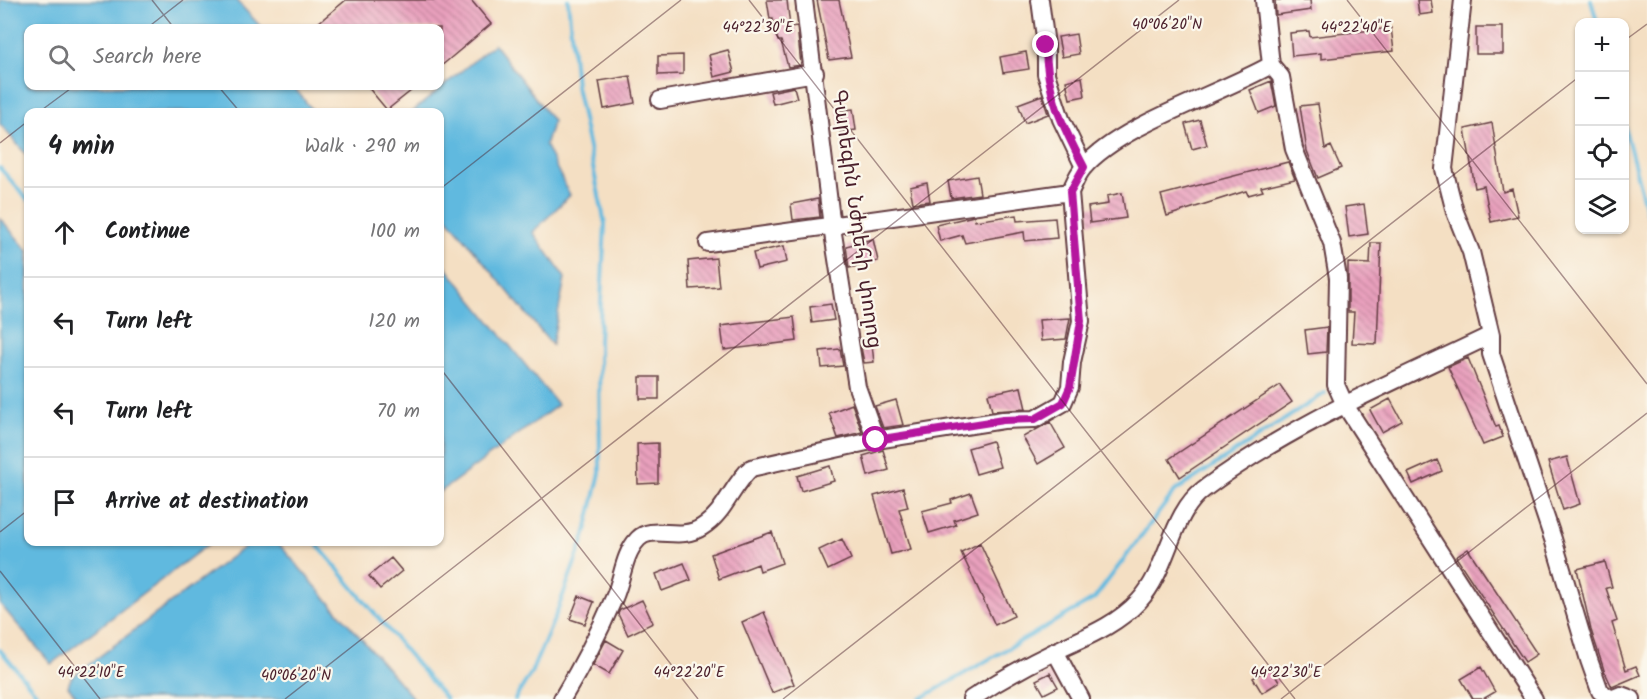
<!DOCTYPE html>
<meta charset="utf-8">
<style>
:root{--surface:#fff;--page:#f6f6f6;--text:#202124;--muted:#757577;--line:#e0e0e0}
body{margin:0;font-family:Kalam,"Noto Sans Armenian",sans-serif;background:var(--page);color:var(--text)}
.controls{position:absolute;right:18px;top:18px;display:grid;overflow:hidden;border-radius:12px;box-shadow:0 2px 4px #0004}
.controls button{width:54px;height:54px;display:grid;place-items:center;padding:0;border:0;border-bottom:2px solid var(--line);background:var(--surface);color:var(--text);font:30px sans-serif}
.stop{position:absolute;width:18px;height:18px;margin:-14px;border:4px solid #b5179e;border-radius:50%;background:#fff}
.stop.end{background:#b5179e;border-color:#fff;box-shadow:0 2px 6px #0008}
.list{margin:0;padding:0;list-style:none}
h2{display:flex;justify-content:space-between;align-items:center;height:78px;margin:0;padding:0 24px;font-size:26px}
h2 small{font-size:20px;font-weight:400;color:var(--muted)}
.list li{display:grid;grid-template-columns:39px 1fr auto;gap:18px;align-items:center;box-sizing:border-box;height:90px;padding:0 24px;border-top:2px solid var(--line)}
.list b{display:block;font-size:22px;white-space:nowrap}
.list em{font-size:20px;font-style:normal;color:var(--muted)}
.icon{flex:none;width:33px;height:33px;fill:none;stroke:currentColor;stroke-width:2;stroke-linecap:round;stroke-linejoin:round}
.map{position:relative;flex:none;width:1647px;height:699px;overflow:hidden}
.search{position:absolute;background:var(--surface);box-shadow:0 2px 4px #0004;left:24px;top:24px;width:420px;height:66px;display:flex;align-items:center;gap:15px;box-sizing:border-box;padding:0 21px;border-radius:12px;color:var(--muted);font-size:22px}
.panel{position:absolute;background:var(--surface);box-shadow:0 2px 4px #0004;left:24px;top:108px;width:420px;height:438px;border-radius:12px}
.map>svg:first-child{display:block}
.water{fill:#61b9df;stroke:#566c85;stroke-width:1.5}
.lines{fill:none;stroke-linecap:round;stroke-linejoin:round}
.stream{stroke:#61b9df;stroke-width:4}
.building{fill:url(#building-back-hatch)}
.minor-casing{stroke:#643c42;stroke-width:20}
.minor{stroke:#fff;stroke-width:16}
.route{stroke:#b5179e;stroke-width:8}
.ticks{fill:none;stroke:#4a1f2b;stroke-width:1.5;stroke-opacity:0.45}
.labels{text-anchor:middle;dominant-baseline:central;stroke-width:4.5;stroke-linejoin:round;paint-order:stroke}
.street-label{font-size:21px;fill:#4a1f2b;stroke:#fbf7ec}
.ticks-label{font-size:15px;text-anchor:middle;fill:#4a1f2b;stroke:#fbf7ec;stroke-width:4.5;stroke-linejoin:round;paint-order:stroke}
</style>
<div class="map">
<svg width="1647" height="699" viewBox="0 0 1647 699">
<defs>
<pattern id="building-back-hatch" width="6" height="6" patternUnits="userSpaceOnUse" patternTransform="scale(1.5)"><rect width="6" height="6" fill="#e9a0bd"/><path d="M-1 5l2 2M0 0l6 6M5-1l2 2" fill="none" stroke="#bf829a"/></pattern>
</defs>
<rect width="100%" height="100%" fill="#fbf7ec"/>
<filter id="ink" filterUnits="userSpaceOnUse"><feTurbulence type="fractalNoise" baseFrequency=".0167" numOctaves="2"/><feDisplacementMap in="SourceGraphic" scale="12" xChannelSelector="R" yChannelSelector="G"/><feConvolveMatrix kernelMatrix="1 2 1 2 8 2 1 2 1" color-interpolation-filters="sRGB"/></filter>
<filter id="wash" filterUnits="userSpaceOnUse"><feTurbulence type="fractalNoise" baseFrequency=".008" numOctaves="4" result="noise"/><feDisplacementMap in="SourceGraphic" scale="24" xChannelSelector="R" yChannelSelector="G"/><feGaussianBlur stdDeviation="1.35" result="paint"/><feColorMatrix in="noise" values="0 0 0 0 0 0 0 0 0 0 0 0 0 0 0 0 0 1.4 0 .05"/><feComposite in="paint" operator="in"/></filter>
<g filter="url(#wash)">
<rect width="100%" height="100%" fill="#f4dfc3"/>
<!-- water -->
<path class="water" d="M0,0H236L262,28H28V86H293L314,112H28V157L0,124Z
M494,44L553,121L545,145L570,195L533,232L565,278L552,345L440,209V112H412Z
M0,218L28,251V542H211L51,664L0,604Z
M440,260L558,405L440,492Z
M251,542H277L414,699H79L68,686L71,678Z"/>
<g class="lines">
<!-- stream -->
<path class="stream" d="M1591,0L1597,22
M1624,125L1647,214
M0,168L28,200
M315,542L446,699
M0,650L41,699
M515,699L531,673L555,617L585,535L600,473L599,340L605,224L576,86L568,0
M920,699L1094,599L1175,491L1325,393"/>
</g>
<g id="blocks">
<!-- building -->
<path class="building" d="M346,0H471L491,24L440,67V28H312Z
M767,0H787L790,27L797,26L801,65L788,67L781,41H778L773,19H770Z
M817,0H839L851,57L829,60Z
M1275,0H1310L1311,10L1276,15Z
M1417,0H1431L1433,13L1419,15Z
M1476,27H1503V54H1476Z
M1391,28L1394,51L1321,59V53L1292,56L1290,33L1309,31L1310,37Z
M1076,34L1079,54L1062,57L1058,37Z
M728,50L734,72L714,77L709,55Z
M1026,52L1029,69L1003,73L1000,57Z
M683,55V74L658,75V56Z
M630,76L635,103L604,109L599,81Z
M1082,77L1085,96L1070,99L1066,81Z
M1271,81L1276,106L1259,113L1250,90Z
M367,86H417L387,110Z
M794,87L797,98L773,104L770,92Z
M1042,95L1048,114L1025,123L1018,104Z
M1318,104L1325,149L1331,146L1341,168L1318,178L1307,151L1300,106Z
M853,109L856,130L840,132L837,111Z
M1200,120L1207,145L1192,149L1185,124Z
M1492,123L1503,192L1512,189L1518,216L1491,222L1484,186L1475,188L1465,129Z
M1288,162L1295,179L1261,187L1263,191L1248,195L1246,191L1167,216L1161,195Z
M977,176L980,194L951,198L948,181Z
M927,183L930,201L913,203L910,187Z
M1122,193L1126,218L1090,223L1088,207L1108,204L1107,196Z
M818,199L820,217L793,220L791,204Z
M1364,204L1368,234L1349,237L1345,207Z
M1016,215L1017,221L1055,218L1057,238L1025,241L1024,232L965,243L962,235L940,241L936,225L974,216L975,221Z
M873,239L878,261L849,268L846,246Z
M1371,243H1381L1377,344L1352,343L1354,312H1348V263L1370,264Z
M784,246L787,262L757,269L753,253Z
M716,258L719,287L690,289L688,261Z
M831,304L834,320L812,323L810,307Z
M794,317L797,341L724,350L721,326Z
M1070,318L1066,339L1041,341L1039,320Z
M1327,327L1326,352L1308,354L1305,330Z
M872,345L874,362L864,363L861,347Z
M840,349L843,366L822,368L820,351Z
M1468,358L1496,427L1499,426L1503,437L1483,445L1448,367Z
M640,377H659V399H640Z
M1280,385L1292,402L1180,477L1169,459Z
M1021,387L1026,409L992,411L988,394Z
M1390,399L1402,421L1382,432L1370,410Z
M896,400L903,425L883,428L875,406Z
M852,404L862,432L838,438L829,413Z
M1050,422L1065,448L1038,464L1023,437Z
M992,441L1000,467L976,474L968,448Z
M658,443V483L638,484L637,444Z
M883,450L889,470L868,476L863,456Z
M1567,457L1580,504L1563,510L1548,462Z
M1437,460L1442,471L1413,484L1408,473Z
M830,466L834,481L801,491L797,476Z
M903,488L908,507L899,509L911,549L891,554L874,496Z
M971,493L978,512L954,520L956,525L929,533L922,511L952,503L951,500Z
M772,532L782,563L760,571L758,564L719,579L711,554Z
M842,539L851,559L828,570L819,550Z
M980,543L1014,616L995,625L961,552Z
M1468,549L1537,654L1525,662L1456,557Z
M391,558L402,571L380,589L369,576Z
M1605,562L1612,587L1606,588L1617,621L1612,623L1626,670L1636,666L1640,675L1612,687L1604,670L1591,630L1577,569Z
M684,563L691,580L662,591L656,574Z
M579,596L594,602L585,624L570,619Z
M642,600L653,623L628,635L618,614L620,610Z
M764,612L794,684L772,693L742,622Z
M606,640L623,650L609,674L593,665Z
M1270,667L1279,682L1262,693L1253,678Z
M1481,667L1495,692L1483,699H1473L1461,679Z
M1050,673L1058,687L1044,694L1036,680Z"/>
</g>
</g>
<g filter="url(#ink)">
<use href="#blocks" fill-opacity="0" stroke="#643c42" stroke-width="1.5"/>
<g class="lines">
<defs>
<path id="minor" d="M804,0L832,227L857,387L876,440
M1040,0L1046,45V74L1061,119L1084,167
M1264,0L1271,65L1281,77L1294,149L1332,243L1338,278L1336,385L1345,405L1534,699
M1463,0L1444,169L1455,212L1471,252L1491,335V354L1553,539L1589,660L1600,691L1611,699L1621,695L1632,699
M660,100L815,73
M708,243L1070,192
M1055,651L1081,699
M562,699C582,666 599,633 614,598C623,578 623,555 638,539C652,524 680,542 702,527C725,513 732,485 751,468L876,440L1003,420L1035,419L1063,403L1070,387L1072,362L1081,321L1070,192C1074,184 1077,175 1083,168C1121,124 1218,95 1271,65
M971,699C998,681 1025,666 1054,652C1083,638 1116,626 1139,601C1169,569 1170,514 1204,489C1291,424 1394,382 1491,335"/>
</defs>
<!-- minor casing -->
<use href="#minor" class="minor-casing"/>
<!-- minor -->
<use href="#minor" class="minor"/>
</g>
</g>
<g class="lines" filter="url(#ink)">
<!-- route -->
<path class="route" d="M876,440L1003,420L1035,419L1063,403L1070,387L1081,321L1070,192L1084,167C1062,125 1046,93 1046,45"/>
</g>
<!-- ticks -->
<path class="ticks" d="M152,0L174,28M749,0L1295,699M1347,0L1647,384M147,28L183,0M1624,41L1647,24M218,86L240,112M39,112L74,86M0,143L28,121M440,189L681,0M440,368L698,699M0,532L28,510M0,571L100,699M285,699L1179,0M783,699L1580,76M1281,699L1647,413"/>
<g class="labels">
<!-- street labels -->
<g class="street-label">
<text transform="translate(856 219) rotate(82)">Գարեգին Նժդեհի փողոց</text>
</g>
</g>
<g class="ticks-label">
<text x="1167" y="29">40°06'20"N</text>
<text x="758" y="32">44°22'30"E</text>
<text x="1356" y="32">44°22'40"E</text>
<text x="91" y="677">44°22'10"E</text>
<text x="689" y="677">44°22'20"E</text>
<text x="1286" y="677">44°22'30"E</text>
<text x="296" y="680">40°06'20"N</text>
</g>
</svg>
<div class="controls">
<button>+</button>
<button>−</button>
<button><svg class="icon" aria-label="locate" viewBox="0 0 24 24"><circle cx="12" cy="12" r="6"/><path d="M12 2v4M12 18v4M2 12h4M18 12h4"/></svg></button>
<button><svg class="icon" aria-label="layers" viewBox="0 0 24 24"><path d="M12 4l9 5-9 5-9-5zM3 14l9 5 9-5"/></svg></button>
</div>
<div class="stop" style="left:876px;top:440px"></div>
<div class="stop end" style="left:1046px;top:45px"></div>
<div class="search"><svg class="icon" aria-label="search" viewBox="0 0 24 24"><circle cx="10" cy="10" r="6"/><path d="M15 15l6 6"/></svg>Search here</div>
<section class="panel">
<h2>4 min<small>Walk · 290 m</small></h2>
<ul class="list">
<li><svg class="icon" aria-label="ahead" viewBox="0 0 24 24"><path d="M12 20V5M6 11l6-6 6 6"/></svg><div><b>Continue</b></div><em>100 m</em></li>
<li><svg class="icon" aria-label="left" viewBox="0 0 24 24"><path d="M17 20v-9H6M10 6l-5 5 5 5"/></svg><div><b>Turn left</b></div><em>120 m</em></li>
<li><svg class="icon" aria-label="left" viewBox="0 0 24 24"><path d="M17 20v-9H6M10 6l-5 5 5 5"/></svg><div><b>Turn left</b></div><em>70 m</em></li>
<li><svg class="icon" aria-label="arrive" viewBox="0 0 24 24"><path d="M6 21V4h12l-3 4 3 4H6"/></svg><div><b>Arrive at destination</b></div></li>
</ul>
</section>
</div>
